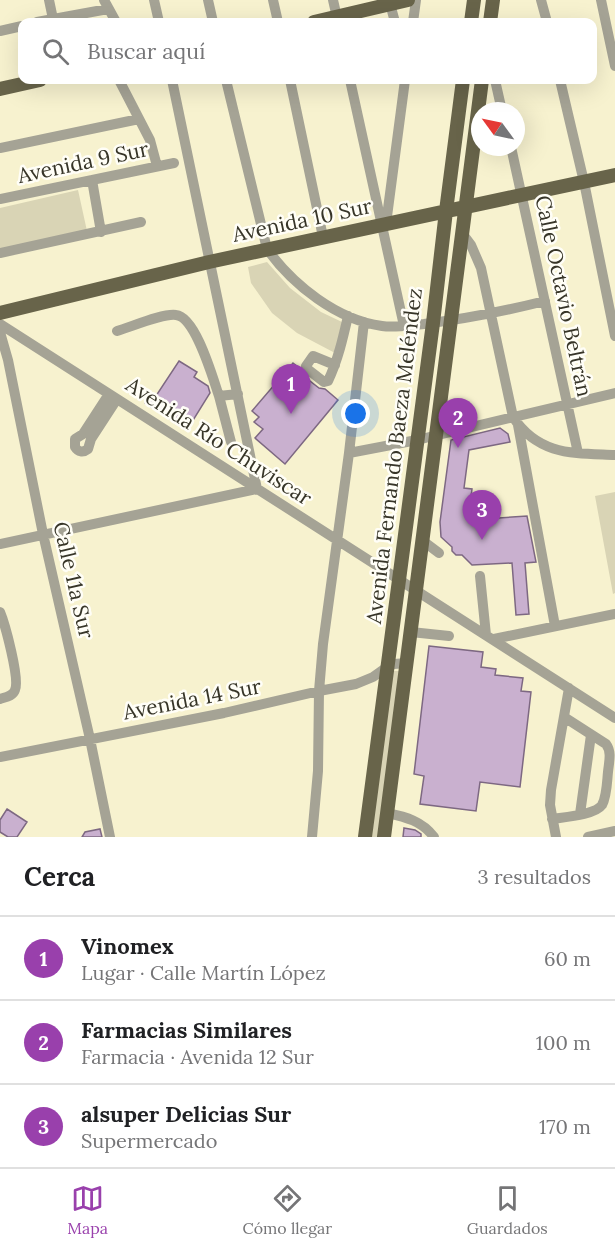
<!DOCTYPE html>
<html lang="es">
<meta charset="utf-8">
<style>
:root{--surface:#fff;--page:#f2f2f2;--text:#202124;--muted:#757577;--line:#e0e0e0;--accent:#9940ac}
body{margin:0;font-family:Lora,serif;background:var(--page);color:var(--text)}
.compass{position:absolute;left:471px;top:102px;width:54px;height:54px;border-radius:50%;background:var(--surface);box-shadow:0 6px 24px #0002;rotate:303deg}
.you{position:absolute;left:356px;top:414px;width:21px;height:21px;margin:-15px;border:4px solid #fff;border-radius:50%;background:#1a73e8;box-shadow:0 0 0 9px #1a73e833}
.badge{display:grid;place-items:center;width:39px;height:39px;border-radius:50%;background:var(--accent);color:#fff;font-size:20px;font-weight:700}
.pin{position:absolute;translate:-50% -50px;filter:drop-shadow(0 2px 3px #0008)}
.pin::after{content:'';position:absolute;top:32px;width:21px;height:18px;background:inherit;clip-path:polygon(0 0,100% 0,50% 100%)}
.list{margin:0;padding:0;list-style:none}
h2{display:flex;justify-content:space-between;align-items:center;height:78px;margin:0;padding:0 24px;font-size:26px}
h2 small{font-size:20px;font-weight:400;color:var(--muted)}
.list li{display:grid;grid-template-columns:39px 1fr auto;gap:18px;align-items:center;box-sizing:border-box;height:84px;padding:0 24px;border-top:2px solid var(--line)}
.list b{display:block;font-size:22px;white-space:nowrap}
.list p{margin:0;font-size:20px;white-space:nowrap;color:var(--muted)}
.list em{font-size:20px;font-style:normal;color:var(--muted)}
.icon{flex:none;width:33px;height:33px;fill:none;stroke:currentColor;stroke-width:2;stroke-linecap:round;stroke-linejoin:round}
.map{position:relative;flex:none;width:615px;height:837px;overflow:hidden}
.search{position:absolute;background:var(--surface);box-shadow:0 6px 24px #0002;left:18px;right:18px;top:18px;height:66px;display:flex;align-items:center;gap:15px;box-sizing:border-box;padding:0 21px;border-radius:12px;color:var(--muted);font-size:22px}
.sheet{height:330px;background:var(--surface)}
nav{display:flex;justify-content:space-around;align-items:center;box-sizing:border-box;height:84px;border-top:2px solid var(--line);background:var(--surface);font-size:16px;color:var(--muted)}
nav a{display:grid;justify-items:center;gap:3px}
nav .on{color:var(--accent)}
.map>svg:first-child{display:block}
.green{fill:#d9d4b5}
.building{fill:#c9b0cf;stroke:#7d6882;stroke-width:1.5}
.lines{fill:none;stroke-linecap:round;stroke-linejoin:round}
.minor{stroke:#a5a395;stroke-width:10}
.major{stroke:#68644a;stroke-width:14}
.labels{text-anchor:middle;dominant-baseline:central;stroke-width:5;stroke-linejoin:round;paint-order:stroke}
.street-label{font-size:21px;fill:#373528;stroke:#fffef7}
</style>
<div class="map">
<svg width="615" height="837" viewBox="0 0 615 837">
<rect width="100%" height="100%" fill="#f7f2cf"/>
<!-- green -->
<path class="green" d="M78,190L87,231L0,250V208Z
M267,262L290,288L321,312L342,322L335,353L297,333L272,313L251,283L248,267Z
M615,492V593L613,594L595,496Z
M389,671H400L380,837H372Z"/>
<!-- building -->
<path class="building" d="M179,361L197,372L194,377L208,386L210,393L187,430L145,403L150,396L154,399Z
M293,363L298,367L301,374L319,388L325,389L338,400L285,464L255,438L263,429L254,422L259,417L252,411Z
M500,428L508,434L510,442L469,450L464,488L472,489L468,520L527,516L536,562L525,563L529,614L516,615L512,563L472,565L462,555H456L452,551V547L441,537L440,522L451,440Z
M429,646L483,652L481,667L496,669L495,675L523,678L521,691L531,692L520,787L480,782L476,811L420,804L424,776L414,774Z
M7,809L27,822L17,837H8L0,832V820Z
M404,828L415,830L421,834V837H403Z
M100,829L102,837H82L85,832Z"/>
<g class="lines">
<!-- minor -->
<path class="minor" d="M49,0L53,19
M104,0L116,22
M154,0L159,22
M208,0L213,22
M273,0L278,22
M333,0L338,22
M389,0L395,22
M541,0L547,22
M601,0L615,66
M37,22L108,9
M413,22L416,0
M0,31L22,26
M119,80L150,140L157,166
M226,80L267,249C293,285 337,320 382,326C396,328 410,325 424,324C465,319 505,311 545,301
M290,80L323,237
M350,80L404,326
M495,80L502,111
M560,80L584,182L615,336
M511,147L578,453
M0,148L139,119
M92,180L101,232
M0,199L174,163
M386,224L405,80
M462,233L471,245L481,268L513,417C539,456 574,453 615,455
M0,253L141,222
M0,324L615,718
M117,331C131,327 163,313 176,315C196,317 213,379 219,396
M0,332L8,360L43,534L90,739L110,837
M335,365L313,356L306,366V368L324,382L328,381C338,360 343,338 348,316
M109,394L83,434L75,439V447C78,452 83,453 88,449L91,439L117,399
M518,425L555,626
M231,442L219,396L238,394
M349,453L417,440L615,393
M423,541L439,553
M0,544L257,489L172,80
M480,576L486,635
M0,612C5,624 20,679 15,690C13,696 6,697 0,699
M411,632L449,636
M494,639L615,614
M0,757L224,713L319,691L356,684L373,677L387,667L394,664L407,663
M387,813C406,817 422,821 434,837
M580,814L591,735
M552,819C565,817 595,815 602,805C607,796 607,781 608,772C609,762 612,752 606,744L564,717
M312,837L318,771L319,691L323,644L349,453L364,322
M556,837L550,805L551,790L569,688
M588,837L615,831"/>
<!-- major -->
<path class="major" d="M314,22L408,0
M471,22L474,0
M490,22L493,0
M0,89L40,80
M0,313L209,262L615,175
M365,837L433,323L446,211L463,80
M384,837L482,80"/>
</g>
<g class="labels">
<!-- street labels -->
<g class="street-label">
<text transform="translate(83 162) rotate(-12)">Avenida 9 Sur</text>
<text transform="translate(302 220) rotate(-12)">Avenida 10 Sur</text>
<text transform="translate(564 296) rotate(78)">Calle Octavio Beltrán</text>
<text transform="translate(219 441) rotate(33)">Avenida Río Chuviscar</text>
<text transform="translate(394 456) rotate(-83)">Avenida Fernando Baeza Meléndez</text>
<text transform="translate(74 580) rotate(77)">Calle 11a Sur</text>
<text transform="translate(192 699) rotate(-11)">Avenida 14 Sur</text>
</g>
</g>
</svg>
<svg class="compass" viewBox="-18 -18 36 36"><path d="M0-13l5 13h-10z" fill="#e53935"/><path d="M0 13l5-13h-10z" fill="#757577"/></svg>
<div class="you"></div>
<div class="pin badge" style="left:291px;top:414px">1</div>
<div class="pin badge" style="left:458px;top:448px">2</div>
<div class="pin badge" style="left:482px;top:540px">3</div>
<div class="search"><svg class="icon" aria-label="search" viewBox="0 0 24 24"><circle cx="10" cy="10" r="6"/><path d="M15 15l6 6"/></svg>Buscar aquí</div>
</div>
<section class="sheet">
<h2>Cerca<small>3 resultados</small></h2>
<ul class="list">
<li><span class="badge">1</span><div><b>Vinomex</b><p>Lugar · Calle Martín López</p></div><em>60 m</em></li>
<li><span class="badge">2</span><div><b>Farmacias Similares</b><p>Farmacia · Avenida 12 Sur</p></div><em>100 m</em></li>
<li><span class="badge">3</span><div><b>alsuper Delicias Sur</b><p>Supermercado</p></div><em>170 m</em></li>
</ul>
</section>
<nav>
<a class="on"><svg class="icon" aria-label="map" viewBox="0 0 24 24"><path d="M3 6l6-2 6 2 6-2v14l-6 2-6-2-6 2zM9 4v14M15 6v14"/></svg>Mapa</a>
<a><svg class="icon" aria-label="directions" viewBox="0 0 24 24"><path d="M12 3l9 9-9 9-9-9zM9 14v-3h6M13 9l2 2-2 2"/></svg>Cómo llegar</a>
<a><svg class="icon" aria-label="saved" viewBox="0 0 24 24"><path d="M7 4h10v16l-5-4-5 4z"/></svg>Guardados</a>
</nav>
